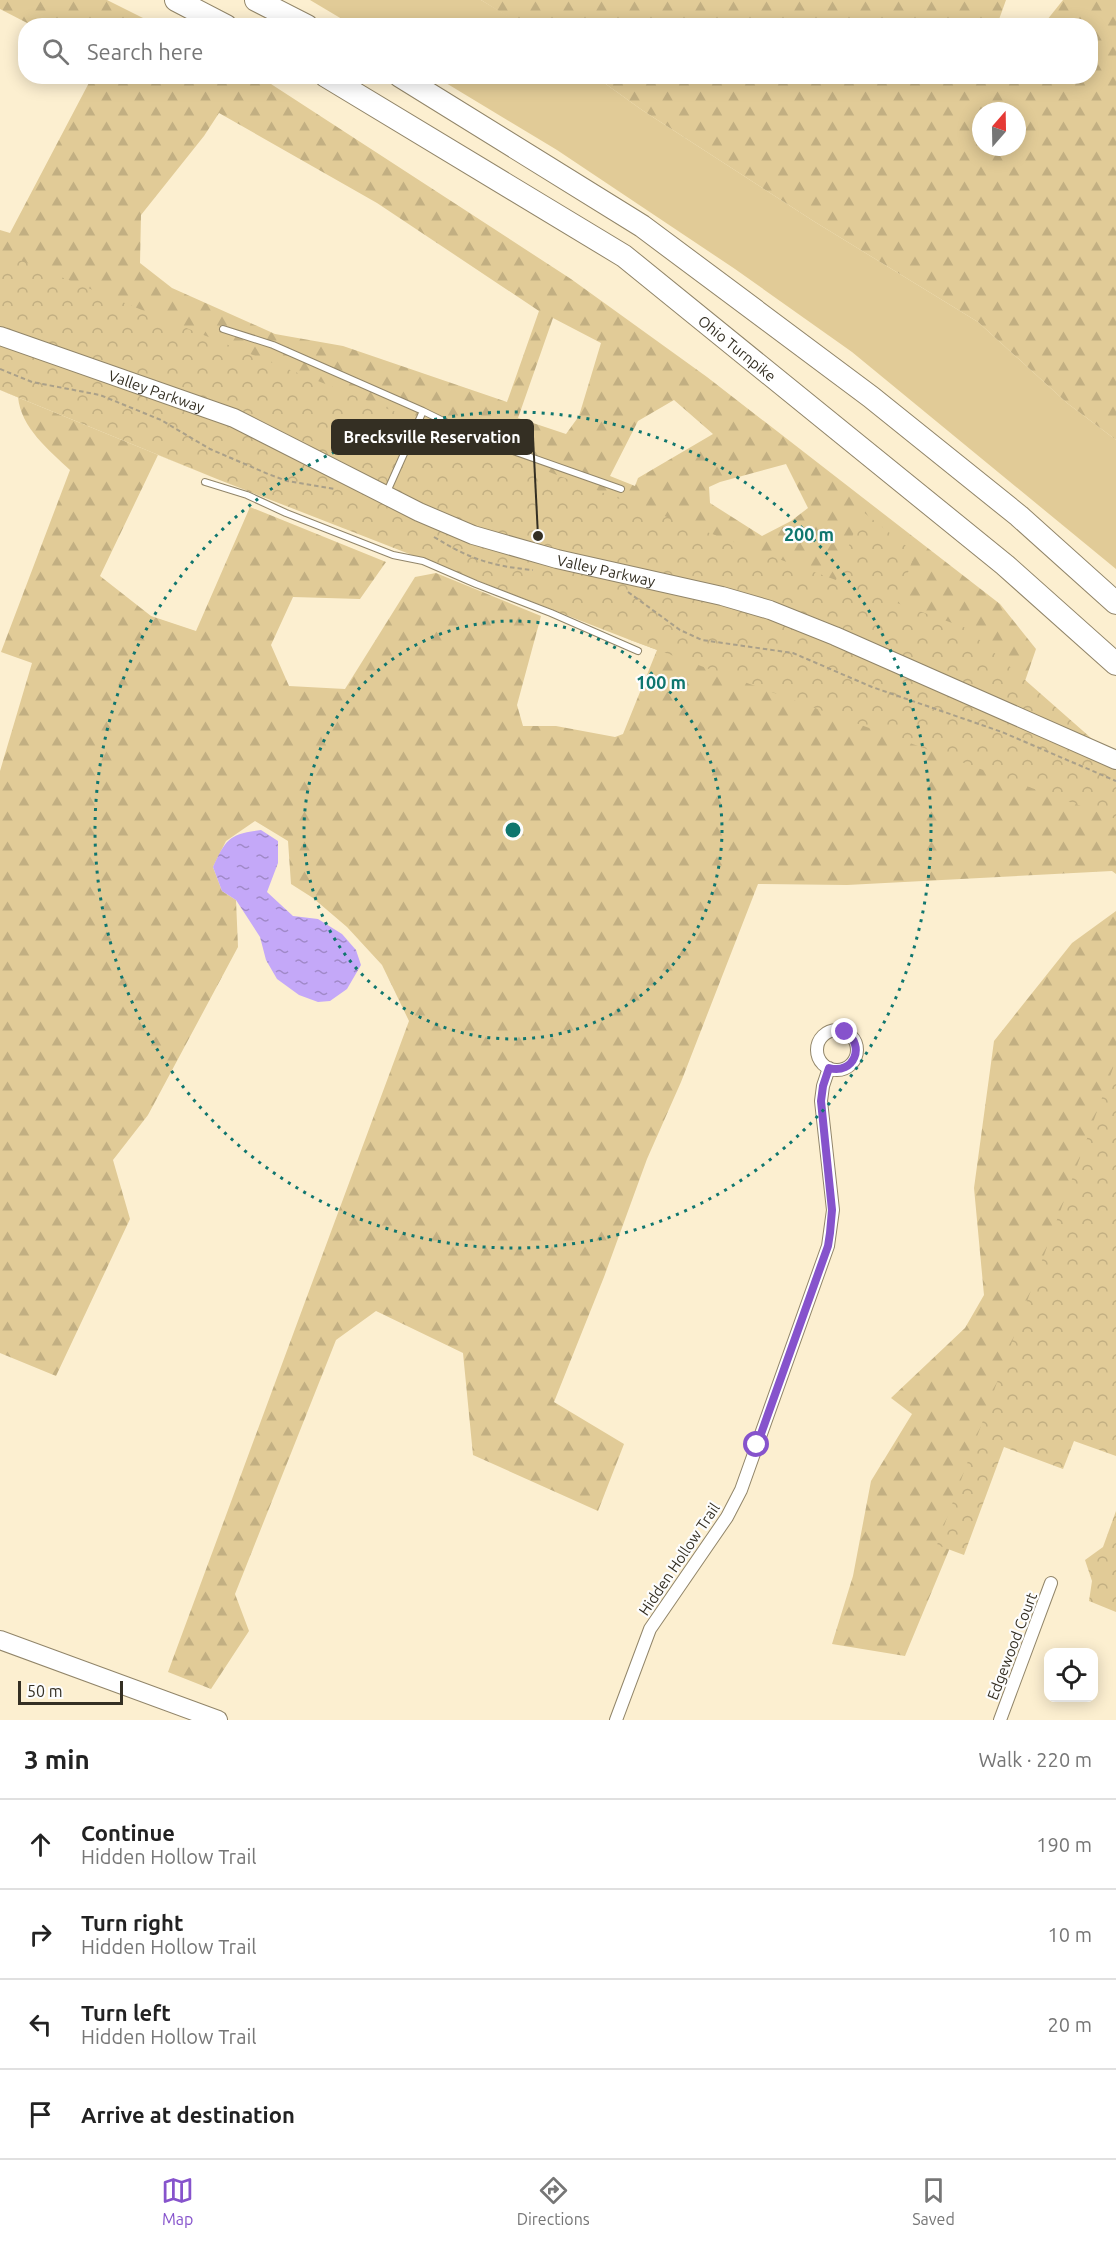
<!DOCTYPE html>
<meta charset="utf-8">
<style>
:root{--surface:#fff;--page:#f2f2f2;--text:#222;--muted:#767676;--line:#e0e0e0;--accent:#8653cc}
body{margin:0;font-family:Ubuntu,sans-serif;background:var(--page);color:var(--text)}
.controls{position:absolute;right:18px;bottom:18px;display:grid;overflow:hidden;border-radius:12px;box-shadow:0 3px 15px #0003}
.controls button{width:54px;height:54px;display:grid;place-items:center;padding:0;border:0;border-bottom:2px solid var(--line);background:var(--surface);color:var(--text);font:30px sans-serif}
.compass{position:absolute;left:972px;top:102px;width:54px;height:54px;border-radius:50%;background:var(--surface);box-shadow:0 3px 15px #0003;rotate:20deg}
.scale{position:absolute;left:18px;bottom:15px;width:105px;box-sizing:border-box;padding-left:6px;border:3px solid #342f23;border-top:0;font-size:16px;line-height:21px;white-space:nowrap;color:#342f23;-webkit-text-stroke:4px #fdfdfd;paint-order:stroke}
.stop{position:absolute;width:18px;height:18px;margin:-14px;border:4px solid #8653cc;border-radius:50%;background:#fff}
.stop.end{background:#8653cc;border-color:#fff;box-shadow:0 2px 6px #0008}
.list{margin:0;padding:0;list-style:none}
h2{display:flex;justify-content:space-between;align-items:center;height:78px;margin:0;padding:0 24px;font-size:26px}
h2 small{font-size:20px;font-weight:400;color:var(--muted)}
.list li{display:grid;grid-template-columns:39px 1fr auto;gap:18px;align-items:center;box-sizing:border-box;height:90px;padding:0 24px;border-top:2px solid var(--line)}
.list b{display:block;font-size:22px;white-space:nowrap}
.list p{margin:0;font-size:20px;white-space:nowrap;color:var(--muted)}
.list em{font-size:20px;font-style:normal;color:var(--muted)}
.icon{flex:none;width:33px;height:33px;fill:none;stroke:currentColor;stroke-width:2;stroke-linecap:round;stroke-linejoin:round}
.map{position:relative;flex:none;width:1116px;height:1720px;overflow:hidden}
.search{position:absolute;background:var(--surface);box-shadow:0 3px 15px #0003;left:18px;right:18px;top:18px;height:66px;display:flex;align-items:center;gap:15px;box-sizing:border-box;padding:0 21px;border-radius:24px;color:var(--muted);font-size:22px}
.sheet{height:438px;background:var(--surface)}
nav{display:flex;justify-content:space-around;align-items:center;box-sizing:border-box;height:84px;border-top:2px solid var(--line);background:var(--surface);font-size:16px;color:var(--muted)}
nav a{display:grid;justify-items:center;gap:3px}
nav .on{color:var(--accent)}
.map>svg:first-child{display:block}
.grass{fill:#e1cb97}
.forest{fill:url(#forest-firs);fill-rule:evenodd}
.park{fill:url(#park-crowns)}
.water{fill:url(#water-ripples)}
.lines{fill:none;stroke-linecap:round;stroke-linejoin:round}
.lane-casing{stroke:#918569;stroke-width:8}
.street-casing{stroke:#918569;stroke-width:14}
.secondary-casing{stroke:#918569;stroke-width:20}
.highway-casing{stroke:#918569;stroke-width:24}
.path{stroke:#aaa089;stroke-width:2;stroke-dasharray:4.5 3;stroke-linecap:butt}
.lane{stroke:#fff;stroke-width:6}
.street{stroke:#fff;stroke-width:12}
.secondary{stroke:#fff;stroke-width:18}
.highway{stroke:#fff;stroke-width:22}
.route{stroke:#8653cc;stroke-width:8}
.ring{fill:none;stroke:#0f766e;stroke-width:3;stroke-dasharray:3 6}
.labels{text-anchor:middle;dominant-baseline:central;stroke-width:4.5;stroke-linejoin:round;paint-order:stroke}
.street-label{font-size:15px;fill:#342f23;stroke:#fdfdfd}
.centre{fill:#0f766e;stroke:#fdfdfd;stroke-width:3}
.ring-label{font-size:18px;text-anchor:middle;font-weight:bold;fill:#0f766e;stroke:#fdfdfd;stroke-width:4.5;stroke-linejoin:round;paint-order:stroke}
.leader{fill:none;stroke:#342f23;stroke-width:2}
.callout-dot{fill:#342f23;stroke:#fdfdfd;stroke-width:2}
.callout{fill:#342f23;stroke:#342f23;stroke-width:2}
.callout-label{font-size:16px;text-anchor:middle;font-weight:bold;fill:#fff}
</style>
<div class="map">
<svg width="1116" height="1720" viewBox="0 0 1116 1720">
<defs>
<pattern id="forest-firs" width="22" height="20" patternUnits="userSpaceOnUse" patternTransform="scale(1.5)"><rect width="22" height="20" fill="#e1cb97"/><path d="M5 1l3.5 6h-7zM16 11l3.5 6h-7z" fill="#c2af82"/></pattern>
<pattern id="park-crowns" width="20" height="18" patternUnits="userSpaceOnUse" patternTransform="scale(1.5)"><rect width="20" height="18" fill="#e1cb97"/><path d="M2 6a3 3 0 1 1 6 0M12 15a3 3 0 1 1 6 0" fill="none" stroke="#c2af82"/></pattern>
<pattern id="water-ripples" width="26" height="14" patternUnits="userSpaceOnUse" patternTransform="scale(1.5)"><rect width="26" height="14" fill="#c4a8f8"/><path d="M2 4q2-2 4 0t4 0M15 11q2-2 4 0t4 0" fill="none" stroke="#a089c8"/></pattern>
</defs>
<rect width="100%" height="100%" fill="#fcefd0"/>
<!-- grass -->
<path class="grass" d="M310,0H481L523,25H352Z
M436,77H596L642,110L815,222L978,322L1067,403L1116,440V569L852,352L735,269L557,150Z"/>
<!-- forest -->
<path class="forest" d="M0,0H107L157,25H31L0,9Z
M481,0H1006L997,25L523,26Z
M1063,0H1116V440L1067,403L978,322L815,222L642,110L596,77L1090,76V26L1043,25ZM981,111H1017V147H981Z
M92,77H256L271,84L571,279L707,377L1000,604L1036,649L1024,684L0,298V230L10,233ZM219,113L377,203L539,311L507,402L343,346L275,334L172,288L140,263L141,215L204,136ZM553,318L601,343L579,416L566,434L518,418ZM674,400L713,434L638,478L635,486L610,476L638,421ZM786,464L808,508L791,521L762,536L710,503L709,487L720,482Z
M0,390L217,479L158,455L100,576L151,616L196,631L250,507L386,562L360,599L293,597L271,645L289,686L345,689L415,577L436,573L541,616L517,705L523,726H556L615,737L623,734L657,650L625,638L1116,786V874L1112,871L847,885L758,884L681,1082L647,1159L604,1277L554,1402L624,1444L598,1511L473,1455L463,1353L376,1311L336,1340L235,1594L249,1631L211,1689L168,1672L409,1021L382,965L347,927L313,898L291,884L288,841L255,821L226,841L213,867L222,891L236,900L238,947L148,1115L113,1160L130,1219L56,1376L0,1353V771L32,663L1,652L70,470C49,450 21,428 18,397Z
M1116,911V1442L1005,1415L905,1656L832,1644L853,1576L871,1481L912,1414L891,1398L965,1328L984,1295L974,1188L994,1041L1072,943Z"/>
<!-- park -->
<path class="park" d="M0,252C277,366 555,477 836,580L862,511L915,553L897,603L966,628L1116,760V819L625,638L217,479L0,390Z
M1116,1060V1456L1074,1441L1063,1469L1004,1447L964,1555L937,1545Z
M1116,1511V1612L1089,1601L1092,1581L1085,1560L1103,1547Z"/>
<!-- water -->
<path class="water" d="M261,830L278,841V863L267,892L293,916L318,919L342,934L356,950L361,965L347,989L330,1001L318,1002L299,995L277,979L266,960L260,937L236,900L222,891L213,867C226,839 229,834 261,830Z"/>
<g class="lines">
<defs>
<path id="lane" d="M223,329L273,345L423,411
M205,482L247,495L286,513L393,555L423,561L476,584L551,613L638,651
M386,494L423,411L482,440L621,489"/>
<path id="street" d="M817 1050a20 20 0 1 1 40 0a20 20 0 1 1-40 0Z
M616,1720L650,1629L727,1517L741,1490L828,1246L833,1210L821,1101L823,1086L829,1068
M1000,1720L1051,1583"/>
<g id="secondary">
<path id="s1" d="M0,336L234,418L419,512L473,535L557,559L722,596L770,610L835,636L1116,760"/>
<path d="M0,1640L218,1720"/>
</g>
<g id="highway">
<path d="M176,0L226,26"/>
<path d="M256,0L307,26"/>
<path id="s2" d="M326,76L624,256L1005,565L1116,664"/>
<path d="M400,76L642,226L871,397L1019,516L1116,603"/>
</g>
</defs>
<!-- lane casing -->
<use href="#lane" class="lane-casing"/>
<!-- street casing -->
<use href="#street" class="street-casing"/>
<!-- secondary casing -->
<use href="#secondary" class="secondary-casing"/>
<!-- highway casing -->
<use href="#highway" class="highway-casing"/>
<!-- path -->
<path class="path" d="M0,369L32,382L100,395L161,420L210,449L268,474L287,481L335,489
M434,537C470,559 491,566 533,570
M628,592L680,630L702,640L793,653L872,687L1002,732L1116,781"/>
<!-- lane -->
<use href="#lane" class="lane"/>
<!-- street -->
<use href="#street" class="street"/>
<!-- secondary -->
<use href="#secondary" class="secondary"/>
<!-- highway -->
<use href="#highway" class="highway"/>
</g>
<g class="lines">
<!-- route -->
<path class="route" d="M757,1445L828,1246L830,1233L832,1210L821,1101L823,1086L829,1068C854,1075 866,1045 845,1032"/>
</g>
<!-- distance rings -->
<g class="ring">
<circle cx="513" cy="830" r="209"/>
<circle cx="513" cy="830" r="418"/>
</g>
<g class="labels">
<!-- street labels -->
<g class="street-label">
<text stroke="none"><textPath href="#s2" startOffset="494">Ohio Turnpike</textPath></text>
<text stroke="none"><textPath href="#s1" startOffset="166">Valley Parkway</textPath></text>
<text stroke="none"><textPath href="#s1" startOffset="652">Valley Parkway</textPath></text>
<text transform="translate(679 1559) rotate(-56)">Hidden Hollow Trail</text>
<text transform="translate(1012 1646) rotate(-69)">Edgewood Court</text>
</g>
</g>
<circle cx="513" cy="830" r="9" class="centre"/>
<g class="ring-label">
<text x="809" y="541">200 m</text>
<text x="661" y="689">100 m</text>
</g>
<!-- callouts -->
<path class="leader" d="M538 536L533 437"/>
<circle class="callout-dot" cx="538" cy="536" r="6"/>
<rect class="callout" x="332" y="420" width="201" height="34" rx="6"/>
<g class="callout-label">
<text x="432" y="443">Brecksville Reservation</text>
</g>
</svg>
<div class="controls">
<button><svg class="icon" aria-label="locate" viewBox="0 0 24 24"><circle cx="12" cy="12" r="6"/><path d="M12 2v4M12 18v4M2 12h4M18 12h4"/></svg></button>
</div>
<svg class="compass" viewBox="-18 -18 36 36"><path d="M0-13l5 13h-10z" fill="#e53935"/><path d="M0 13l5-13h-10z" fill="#767676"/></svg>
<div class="scale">50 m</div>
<div class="stop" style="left:757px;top:1445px"></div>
<div class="stop end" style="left:845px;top:1032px"></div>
<div class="search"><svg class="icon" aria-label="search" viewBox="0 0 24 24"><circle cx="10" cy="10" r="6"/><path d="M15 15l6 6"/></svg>Search here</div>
</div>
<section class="sheet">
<h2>3 min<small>Walk · 220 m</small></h2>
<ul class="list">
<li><svg class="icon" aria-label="ahead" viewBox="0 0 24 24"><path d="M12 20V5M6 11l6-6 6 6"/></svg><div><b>Continue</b><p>Hidden Hollow Trail</p></div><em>190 m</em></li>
<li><svg class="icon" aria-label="right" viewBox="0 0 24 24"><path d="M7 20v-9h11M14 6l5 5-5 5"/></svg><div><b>Turn right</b><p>Hidden Hollow Trail</p></div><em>10 m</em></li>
<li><svg class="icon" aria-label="left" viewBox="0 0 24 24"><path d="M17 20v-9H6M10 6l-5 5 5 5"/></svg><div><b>Turn left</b><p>Hidden Hollow Trail</p></div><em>20 m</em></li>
<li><svg class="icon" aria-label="arrive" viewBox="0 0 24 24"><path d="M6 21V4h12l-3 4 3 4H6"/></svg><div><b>Arrive at destination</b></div></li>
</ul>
</section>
<nav>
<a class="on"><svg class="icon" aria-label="map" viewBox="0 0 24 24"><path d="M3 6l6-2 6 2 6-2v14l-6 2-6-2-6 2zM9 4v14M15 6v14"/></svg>Map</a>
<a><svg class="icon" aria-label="directions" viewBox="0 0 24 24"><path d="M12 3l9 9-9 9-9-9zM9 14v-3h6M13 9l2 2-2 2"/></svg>Directions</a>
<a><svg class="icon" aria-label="saved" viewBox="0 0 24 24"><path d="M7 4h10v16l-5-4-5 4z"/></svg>Saved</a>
</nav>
